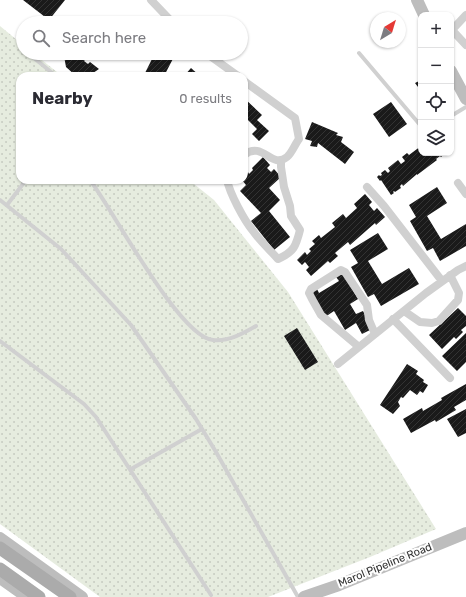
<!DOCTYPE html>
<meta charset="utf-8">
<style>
:root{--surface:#fff;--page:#f2f2f3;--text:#2b2b33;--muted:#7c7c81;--line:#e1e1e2}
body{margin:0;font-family:Rubik,sans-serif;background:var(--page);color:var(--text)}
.controls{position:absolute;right:12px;top:12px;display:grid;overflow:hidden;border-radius:8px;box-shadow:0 1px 3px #0004}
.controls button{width:36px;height:36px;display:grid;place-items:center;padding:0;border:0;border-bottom:1px solid var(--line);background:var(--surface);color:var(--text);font:20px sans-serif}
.compass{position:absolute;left:370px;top:12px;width:36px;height:36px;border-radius:50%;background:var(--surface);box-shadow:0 1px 3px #0004;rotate:38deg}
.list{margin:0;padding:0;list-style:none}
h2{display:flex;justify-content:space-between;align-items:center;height:52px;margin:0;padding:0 16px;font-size:17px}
h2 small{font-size:13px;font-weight:400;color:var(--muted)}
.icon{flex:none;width:22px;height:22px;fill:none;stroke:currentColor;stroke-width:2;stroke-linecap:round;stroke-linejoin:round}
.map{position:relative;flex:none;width:466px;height:597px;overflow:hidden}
.search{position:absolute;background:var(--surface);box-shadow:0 1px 3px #0004;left:16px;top:16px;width:232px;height:44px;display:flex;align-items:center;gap:10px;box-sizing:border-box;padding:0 14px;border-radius:22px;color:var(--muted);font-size:15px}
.panel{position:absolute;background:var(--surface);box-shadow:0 1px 3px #0004;left:16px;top:72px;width:232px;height:112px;border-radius:12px}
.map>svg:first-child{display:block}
.grass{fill:url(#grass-dots)}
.building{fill:url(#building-hatch)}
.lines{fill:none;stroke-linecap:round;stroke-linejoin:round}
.lane{stroke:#d0d0d0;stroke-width:4}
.street{stroke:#d0d0d0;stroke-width:8}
.secondary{stroke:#bdbdbd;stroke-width:12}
.primary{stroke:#ababab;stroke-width:13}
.labels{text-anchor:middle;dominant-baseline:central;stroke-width:4;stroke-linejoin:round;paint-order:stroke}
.street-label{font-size:11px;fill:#333;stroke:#fff}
</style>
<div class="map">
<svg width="466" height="597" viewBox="0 0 466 597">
<defs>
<pattern id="grass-dots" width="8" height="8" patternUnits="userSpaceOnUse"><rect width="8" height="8" fill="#e6ecdf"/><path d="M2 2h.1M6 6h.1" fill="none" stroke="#c6cbc0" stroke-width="1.8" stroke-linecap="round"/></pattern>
<pattern id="building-hatch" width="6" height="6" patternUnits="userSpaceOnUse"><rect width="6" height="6" fill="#1a1a1a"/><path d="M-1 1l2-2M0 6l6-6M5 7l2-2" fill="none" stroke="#333"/></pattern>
</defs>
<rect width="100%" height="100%" fill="#fff"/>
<!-- grass -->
<path class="grass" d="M0,26L23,45V53H33L62,76H20V180H189L214,200L288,292L436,529L370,557L268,597H100L0,524Z"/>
<!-- building -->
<path class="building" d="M23,0H65L49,20Z
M66,53H77L75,54L78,57L82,53L87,57L84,61L88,64L90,62L99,69L90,75L76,76L66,67L64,56Z
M155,53H176L164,76H150L145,73Z
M191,68L200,76H184Z
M421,80V86L418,87L415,83Z
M244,98L262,115L257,120L269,131L259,141L252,134L257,129L244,116Z
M391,102L407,124L389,137L373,114Z
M312,122L338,133L336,135L343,137L341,142L354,152L345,164L318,143L317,147L310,146L312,141L305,139Z
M421,142V153H446L441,157L440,156L436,159L437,160L417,175V174L403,186L402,184L400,186L401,188L395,192L394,191L393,192L394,193L391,195L381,180L380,181L377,177L379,175L380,176L382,175L381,173L385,170L388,173L390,171L388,168L398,160L401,164L405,161L402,157L407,153L409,155L421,146L419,144Z
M263,157L270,165L267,168L271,172L274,169L281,177L269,188L280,200L269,211L290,237L274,250L251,221L261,213L240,191L246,185L242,180H244V175L248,172L249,174L253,170L252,168Z
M437,187L447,203L427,216L441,239L466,224V246L440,261L433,248L427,251L410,221L416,217L409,205Z
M365,194L372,202L369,205L374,211L377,208L385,217L376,225L375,223L350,245L348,242L335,253L338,256L330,263L328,261L311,276L306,270L309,267L305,262L302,265L297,260L305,252L307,255L311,251L309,249L315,244L312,241L319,235L321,238L335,227L332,223L343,214L346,218L357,208L354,204Z
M378,233L388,249L368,261L382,284L409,268L419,284L381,306L374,294L368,297L351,267L358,263L350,250Z
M343,273L358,299L350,304L356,314L363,311L372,329L362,334L356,323L345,330L334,311L325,317L311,292L317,289L319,293L339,281L336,277Z
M458,308L466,316V326L461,330L463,332L456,339L454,337L442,349L429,335Z
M297,328L318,362L305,370L284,336Z
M466,333V362L457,371L442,356Z
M407,364L418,371L416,374L424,380L423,382L428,385L423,393L420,391L417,395L410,390L403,398L401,397L398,402L400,406L393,414L380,405Z
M466,384V400L454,407L456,410L436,422L435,420L411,433L403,419L422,408L423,411L442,400L441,398Z
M466,409V433L458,437L447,419Z"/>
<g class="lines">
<!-- lane -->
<path class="lane" d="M359,53L421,126
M29,54L56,76
M451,116L466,107
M90,180C113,210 179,337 213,340C228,342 244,333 256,326
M0,200L61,249L131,325L196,419L216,452L298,597
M7,205L26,180
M0,341L84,404L96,417L211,595
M131,469L202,429"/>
<!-- street -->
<path class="street" d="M151,0L173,23
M452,30L466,45
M451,31L466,15
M206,53L238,76
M244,81L295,118L299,139C295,144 292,153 287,157C271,170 263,140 244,155
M227,180C230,194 244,220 253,231C260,241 270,250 278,259C294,252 296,246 300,230L291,216L290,206L284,187L281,167V160
M458,183L466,194
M367,187L384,206L442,281
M404,311L420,322L432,323L439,321L458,300L459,293L450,275
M393,319L450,378
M359,347L321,315L312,299L309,293L311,289L341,270L345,272L367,305L369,320L375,334
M338,364L426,293L458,270L466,266"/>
<!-- secondary -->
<path class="secondary" d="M417,0L424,15
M451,71L466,99
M0,538L82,597
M0,578L27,597
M304,597L339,585L466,533"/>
<!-- primary -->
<path class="primary" d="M0,548L70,597
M0,569L39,597"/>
</g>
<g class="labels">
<!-- street labels -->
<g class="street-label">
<text transform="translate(385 565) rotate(-22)">Marol Pipeline Road</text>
</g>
</g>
</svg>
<div class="controls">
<button>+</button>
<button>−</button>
<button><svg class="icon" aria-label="locate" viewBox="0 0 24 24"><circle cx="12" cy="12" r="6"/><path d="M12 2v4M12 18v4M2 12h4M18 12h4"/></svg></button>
<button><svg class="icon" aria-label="layers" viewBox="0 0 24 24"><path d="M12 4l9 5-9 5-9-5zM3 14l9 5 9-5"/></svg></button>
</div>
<svg class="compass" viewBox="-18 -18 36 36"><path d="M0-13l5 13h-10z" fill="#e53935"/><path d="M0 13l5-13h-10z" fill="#7c7c81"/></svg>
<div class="search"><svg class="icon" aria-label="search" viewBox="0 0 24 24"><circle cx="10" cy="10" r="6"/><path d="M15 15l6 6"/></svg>Search here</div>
<section class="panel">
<h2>Nearby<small>0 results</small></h2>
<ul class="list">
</ul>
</section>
</div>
